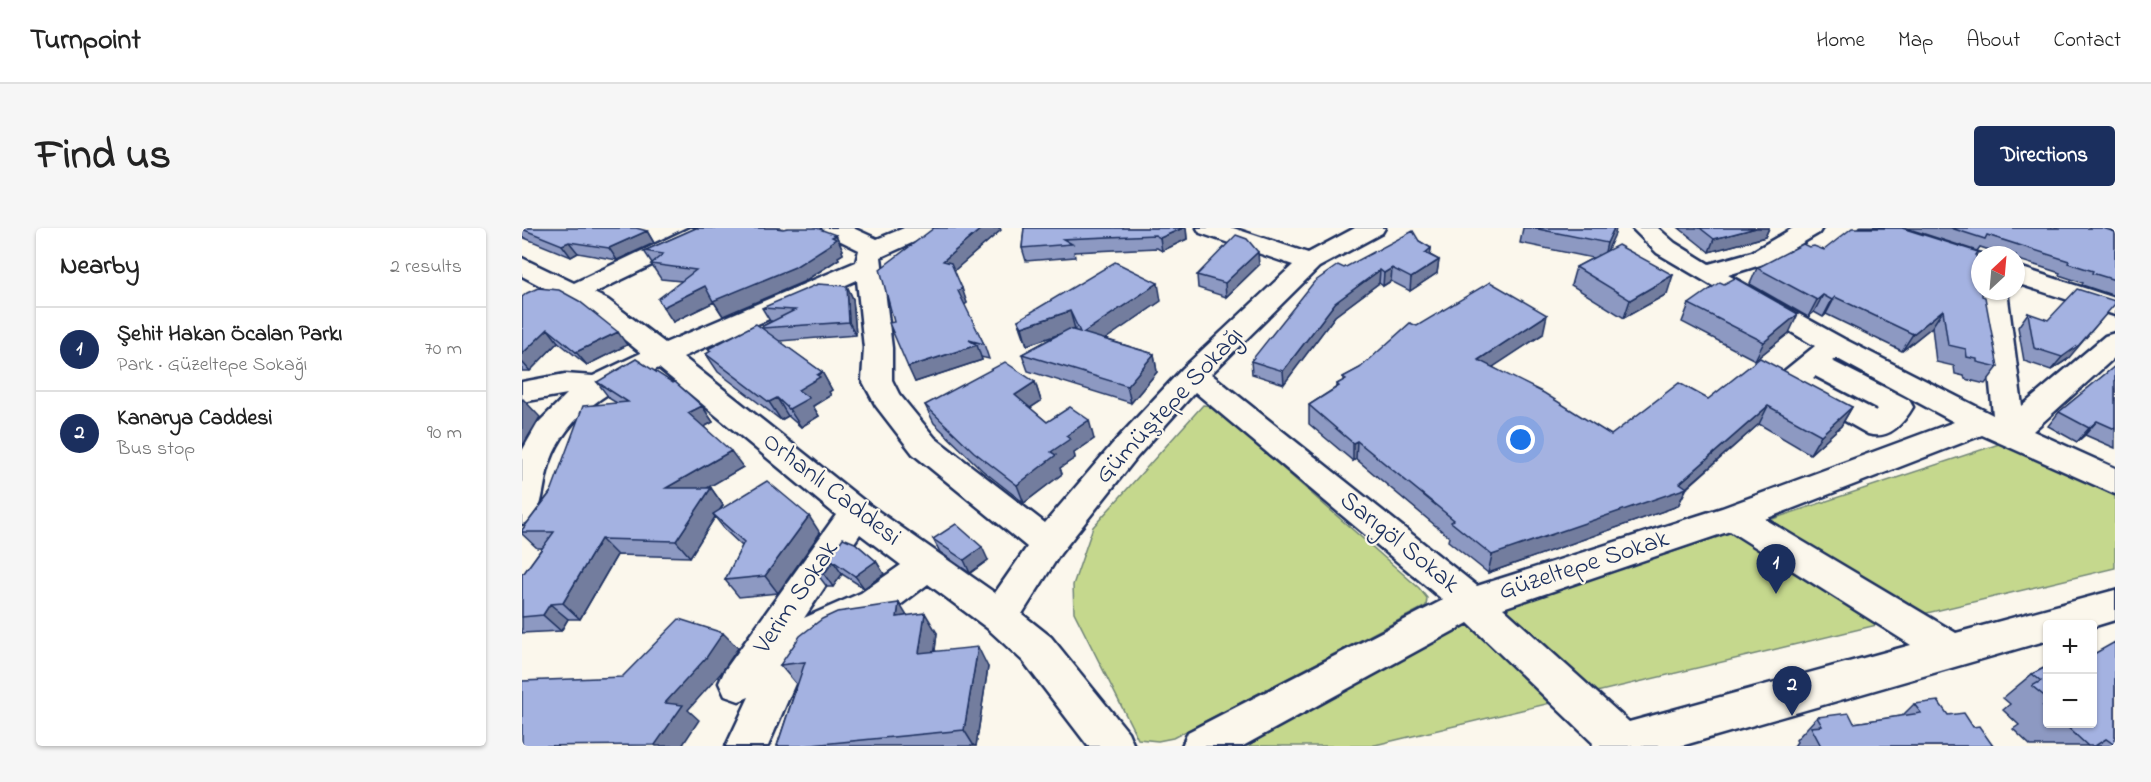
<!DOCTYPE html>
<meta charset="utf-8">
<style>
:root{--surface:#fff;--page:#f6f6f6;--text:#222;--muted:#767676;--line:#e0e0e0;--accent:#1b2f5e}
body{margin:0;font-family:"Indie Flower",sans-serif;background:var(--page);color:var(--text)}
.controls{position:absolute;right:18px;bottom:18px;display:grid;overflow:hidden;border-radius:6px;box-shadow:0 2px 4px #0004}
.controls button{width:54px;height:54px;display:grid;place-items:center;padding:0;border:0;border-bottom:2px solid var(--line);background:var(--surface);color:var(--text);font:30px sans-serif}
.compass{position:absolute;left:1449px;top:18px;width:54px;height:54px;border-radius:50%;background:var(--surface);box-shadow:0 2px 4px #0004;rotate:26deg}
.you{position:absolute;left:999px;top:212px;width:21px;height:21px;margin:-15px;border:4px solid #fff;border-radius:50%;background:#1a73e8;box-shadow:0 0 0 9px #1a73e833}
.badge{display:grid;place-items:center;width:39px;height:39px;border-radius:50%;background:var(--accent);color:#fff;font-size:20px;font-weight:700}
.pin{position:absolute;translate:-50% -50px;filter:drop-shadow(0 2px 3px #0008)}
.pin::after{content:'';position:absolute;top:32px;width:21px;height:18px;background:inherit;clip-path:polygon(0 0,100% 0,50% 100%)}
.list{margin:0;padding:0;list-style:none}
h2{display:flex;justify-content:space-between;align-items:center;height:78px;margin:0;padding:0 24px;font-size:26px}
h2 small{font-size:20px;font-weight:400;color:var(--muted)}
.list li{display:grid;grid-template-columns:39px 1fr auto;gap:18px;align-items:center;box-sizing:border-box;height:84px;padding:0 24px;border-top:2px solid var(--line)}
.list b{display:block;font-size:22px;white-space:nowrap}
.list p{margin:0;font-size:20px;white-space:nowrap;color:var(--muted)}
.list em{font-size:20px;font-style:normal;color:var(--muted)}
.map{position:relative;flex:none;width:1593px;height:518px;overflow:hidden;border-radius:6px}
header{display:flex;align-items:center;gap:36px;box-sizing:border-box;height:84px;padding:0 30px;background:var(--surface);border-bottom:2px solid var(--line)}
header strong{font-size:28px}
nav{display:flex;gap:33px;margin-inline-start:auto;font-size:21px}
.intro{display:flex;align-items:center;justify-content:space-between;box-sizing:border-box;height:144px;padding:0 36px}
h1{margin:0;font-size:42px}
.button{padding:15px 27px;border-radius:6px;background:var(--accent);color:#fff;font-size:21px;font-weight:700}
main{display:flex;gap:36px;padding:0 36px}
aside{flex:1;background:var(--surface);border-radius:6px;box-shadow:0 2px 4px #0004}
.map>svg:first-child{display:block}
.green{fill:#c5d88d;stroke:#708476;stroke-width:1.5}
.lines{fill:none;stroke-linecap:round;stroke-linejoin:round}
.minor-casing{stroke:#1b2f5e;stroke-width:5}
.minor{fill:#fbf7ec;fill-rule:evenodd}
.wall{fill:#8d99c2;stroke:#1b2f5e;stroke-width:1.5}
.shaded-wall{fill:#737d9e;stroke:#1b2f5e;stroke-width:1.5}
.building{fill:#a4b2e1;stroke:#1b2f5e;stroke-width:1.5}
.labels{text-anchor:middle;dominant-baseline:central;stroke-width:4.5;stroke-linejoin:round;paint-order:stroke}
.street-label{font-size:26px;fill:#1b2f5e;stroke:#fbf7ec}
</style>
<header>
<strong>Turnpoint</strong>
<nav><a>Home</a><a>Map</a><a>About</a><a>Contact</a></nav>
</header>
<div class="intro"><h1>Find us</h1><a class="button">Directions</a></div>
<main>
<aside>
<h2>Nearby<small>2 results</small></h2>
<ul class="list">
<li><span class="badge">1</span><div><b>Şehit Hakan Öcalan Parkı</b><p>Park · Güzeltepe Sokağı</p></div><em>70 m</em></li>
<li><span class="badge">2</span><div><b>Kanarya Caddesi</b><p>Bus stop</p></div><em>90 m</em></li>
</ul>
</aside>
<div class="map">
<svg width="1593" height="518" viewBox="0 0 1593 518">
<rect width="100%" height="100%" fill="#fbf7ec"/>
<filter id="ink" filterUnits="userSpaceOnUse"><feTurbulence type="fractalNoise" baseFrequency=".0167" numOctaves="2"/><feDisplacementMap in="SourceGraphic" scale="12" xChannelSelector="R" yChannelSelector="G"/><feConvolveMatrix kernelMatrix="1 2 1 2 8 2 1 2 1" color-interpolation-filters="sRGB"/></filter>
<g filter="url(#ink)">
<!-- green -->
<path class="green" d="M681,177L690,178L897,360L905,370L904,378L651,510L636,513L616,511L552,384L551,357L571,299Z
M1483,214L1593,268V340L849,518H722L945,392Z"/>
<g class="lines">
<defs>
<path id="minor" d="M168,0H199L196,5L72,65L86,72L143,115L334,34L337,22L303,5L300,0H331L355,11L382,0H415L412,5L359,29L370,120V152L377,166L413,210L523,295L593,213L661,140L771,37L678,5L675,0H711L786,25L833,0H863L860,5L797,39L689,146L955,358L1200,280L1432,194L1314,130L1310,133L1387,172L1391,179C1381,196 1367,212 1346,206L1261,158L1256,151L1261,144L1293,118L1135,25L1110,0H1136L1153,15L1187,36L1230,24L1271,0H1300L1297,5L1248,34L1206,47L1322,111L1471,187L1459,63H1485L1500,178L1583,108L1593,105V129L1511,203L1593,240V266L1460,207L1243,291L1434,405L1593,362V392L1570,399V397H1526V412L1159,518H1070L1071,515L946,395L721,518H660L666,504L921,372L673,164L615,229L538,326L500,386L529,409L606,504L612,518H566L501,433L465,400L406,356L365,387L314,409L292,426L275,451L246,518H204L227,469L217,473L203,468L197,455L203,442L314,287L137,140C92,159 45,185 28,234C21,253 22,275 12,292L0,296V223L16,195L45,166L0,174V154L43,146L71,148L119,125L68,84L0,48V30L52,55ZM335,52L342,120L340,152L354,178L391,226L505,319L473,365L346,276L161,129ZM1293,148L1356,181L1354,183L1291,150ZM1208,303L1389,417L1107,494L981,380ZM338,306L379,337L339,365L282,390Z
M1339,0H1376L1462,27H1458V42L1342,5Z
M1494,38L1593,70V87L1494,55Z"/>
</defs>
<!-- minor casing -->
<use href="#minor" class="minor-casing"/>
<!-- minor -->
<use href="#minor" class="minor"/>
</g>
<!-- wall -->
<path class="wall" d="M0,0L125,3L132,15L95,32L56,25L49,29L0,9Z
M174,0H259L258,1L314,7L321,22L320,23L321,26L316,29L317,31L281,54L201,88L192,74L151,94L159,53L139,51L129,36L130,35L122,23Z
M502,0H664L665,11L640,23L635,20L552,24L553,29L504,33L500,20Z
M1001,0H1094L1085,23L1145,66L1102,90L1049,57L1054,39L1071,30L998,15Z
M1157,0H1247L1243,9L1187,24Z
M1384,0H1581L1593,4V68L1560,57L1561,55L1537,47L1538,45L1494,31V27H1483L1458,19L1455,23Z
M479,2L432,42L445,75L442,77L462,116L467,131L459,129L460,132L393,154L372,94Z
M897,13L909,20L908,27L917,32L915,45L888,63L869,53L861,58L857,55L813,88L762,156L730,146L729,133L822,40Z
M1287,19L1302,22L1454,27L1458,63L1476,139L1463,156L1443,151L1442,148L1433,146L1432,138L1414,134L1410,99L1380,123L1304,86L1301,89L1292,84L1286,89L1228,56L1235,40Z
M737,37L704,69L676,60L675,47Z
M325,58L331,71L334,107L257,113L300,144L310,162L307,164L309,167L291,178L297,188L279,199L266,188L259,192L196,144L184,126L188,124L186,121L239,99L250,93H248L240,80Z
M0,69L105,117L65,137L36,114L8,143H0Z
M639,73L583,111L632,126L635,144L609,175L506,143L500,126L537,106L505,117L502,109L496,92Z
M1167,76L1267,105L1233,132L1160,94Z
M1506,85L1546,131L1529,142L1502,133L1496,99Z
M895,98L1021,106L970,139L1089,207L1186,171L1330,179L1319,198L1288,226L1237,196L1165,260L1156,278L966,345L926,313L927,309L834,231L831,233L787,196V177L815,159V156L821,153V149L838,140Z
M1593,138V220L1563,207L1555,214L1526,198L1537,184Z
M75,154L180,178L191,194L182,199L221,239L184,260H189L201,277L198,282L298,305L256,365L217,369L203,352L220,318L204,303L193,289L168,329L95,327L58,391H46L39,403L0,405V345H2L20,320H15L0,306V302L95,175L88,171Z
M513,154L519,173L508,180L525,194L572,211L552,225L553,230L538,240L540,246L502,275L460,242L412,195L403,177Z
M411,311L466,332L448,345L418,324Z
M333,315L354,333L362,346L342,360L320,346L311,359H305L296,347Z
M385,387L415,405L413,423L466,439L454,518H255L275,457L258,437Z
M1593,414V518H1509L1491,501L1497,497L1481,482L1488,476L1481,470L1510,446L1526,438V495H1570Z
M1392,476L1426,487L1451,499L1471,518H1272L1275,514L1274,512L1295,489L1332,495L1380,488Z"/>
<!-- shaded-wall -->
<path class="shaded-wall" d="M460,0H478L479,2L426,48L421,33Z
M661,0H664L665,11L640,23L638,10Z
M1092,0H1094L1093,6L1081,32L1085,15Z
M1234,0H1247L1243,9L1187,24L1192,11Z
M125,3L132,15L95,32L87,20Z
M314,7L321,22L320,23L321,26L316,29L317,31L281,54L201,88L192,74L151,94L141,79L183,58L308,15L310,9Z
M47,14L56,25L49,29L40,17Z
M909,20L908,33L903,25Z
M736,24L737,37L704,69L703,55Z
M917,32L915,45L888,63L889,50Z
M870,40L869,53L861,58L862,45Z
M858,42L857,55L813,88L762,156L761,143L813,75Z
M1151,47L1145,66L1102,90L1108,72Z
M636,55L639,73L566,123L561,105Z
M325,58L331,71L334,107L327,94Z
M440,60L445,75L441,78L436,63Z
M1301,67L1292,84L1286,89L1295,72Z
M1313,69L1304,86L1301,89L1310,72Z
M1421,82L1410,99L1380,123L1391,106Z
M548,83L553,101L505,117L500,99Z
M1276,86L1267,105L1233,132L1242,114Z
M1584,86L1546,131L1529,142L1540,129Z
M1025,87L1021,106L953,151L956,132Z
M26,101L36,114L8,143L0,134V126Z
M96,104L105,117L65,137L54,124Z
M455,117L460,132L393,154L386,139Z
M632,126L635,144L609,175L605,158Z
M300,144L310,162L307,164L309,167L291,178L297,188L279,199L267,181L276,162Z
M513,154L519,173L499,186L493,167Z
M255,170L266,188L259,192L247,174Z
M1,171L18,189L0,219V173Z
M180,178L191,194L178,201L166,185Z
M1246,178L1237,196L1164,260L1156,278L966,345L970,327L1158,255Z
M1330,179L1319,198L1288,226L1299,207Z
M567,192L572,211L552,225L553,230L538,240L540,246L502,275L495,257L529,224L544,208Z
M1575,193L1563,207L1555,214L1567,200Z
M835,213L834,231L831,233V215Z
M209,223L221,239L158,276L144,260Z
M189,260L201,277L193,289L191,286L193,289L168,329L154,313Z
M287,288L298,305L256,365L243,348Z
M79,311L95,327L58,391L41,375Z
M460,319L466,332L448,345L442,332Z
M311,333L320,346L311,359L302,346Z
M354,333L362,346L342,360L333,348Z
M377,375L390,396L375,389Z
M28,376L46,391L39,403L21,387Z
M403,385L415,405L410,444L397,425Z
M201,405L216,420L199,445L166,482L177,492L160,518H134L133,517L143,475Z
M456,419L466,439L454,518H452L442,502Z"/>
<!-- building -->
<path class="building" d="M0,0H114L125,3L87,20L47,14L40,17L0,1Z
M174,0H254L261,1L266,0H295L314,7L310,9L314,11L308,15L309,16L273,39L191,73L183,58L141,79L136,71L174,42L129,36L141,26L122,23Z
M412,0H460L421,33L429,35L440,60L436,63L462,116L447,112L455,117L386,139L367,95L372,94L358,41Z
M502,0H661L638,10L633,7L541,11L550,16L500,20Z
M1011,0H1092L1085,15Z
M1178,0H1234L1192,11Z
M1330,0H1380L1456,24L1454,27L1458,52V63H1460V68L1463,69L1476,139L1455,134V131L1445,129L1444,121L1426,117L1421,82L1391,106L1313,69L1310,72L1301,67L1295,72L1235,40L1281,16L1287,19L1292,18L1302,22Z
M1429,0H1581L1593,4V52L1570,45L1571,43L1546,35L1547,33L1465,7L1463,11Z
M891,3L897,13L909,20L903,25L917,32L889,50L870,40L862,45L858,42L813,75L761,143L729,133L792,54L816,37L822,40Z
M714,7L725,11L736,24L703,55L675,47Z
M1096,17L1151,47L1108,72L1054,39Z
M593,34L636,55L561,105L632,126L605,158L500,126L547,101L558,104L548,83L500,99L496,92Z
M1213,50L1276,86L1242,114L1167,76L1198,54L1202,56Z
M968,54L1025,87L956,132L1022,165L1089,207L1157,155L1186,171L1238,130L1330,179L1299,207L1246,178L1158,255L1165,260L970,327L929,294L932,292L835,213L831,215L787,177L817,158L815,156L824,151L821,149L838,140L888,95L895,98Z
M296,56L325,58L327,94L240,100L239,99L273,82L240,80Z
M16,60L37,62L57,73L96,104L54,124L26,101L0,126V69L5,65Z
M1555,61L1593,73V76L1557,117L1540,129L1512,120L1506,85L1526,92Z
M234,96L300,144L295,147L298,149L276,162L287,170L267,181L255,170L247,174L184,126L189,123L186,121Z
M114,131L151,155L153,154L180,178L166,185L209,223L144,260H189L154,313L79,311L41,375L28,376L21,387L0,389V345H2L32,304H0V302L29,264L61,178L106,174L75,154Z
M483,134L513,154L493,167L525,194L548,179L567,192L544,208L548,211L529,224L534,227L495,257L452,224L403,177Z
M1593,138V201L1575,193L1567,200L1537,184Z
M245,253L287,288L243,348L203,352L222,314L191,286Z
M434,296L460,319L442,332L411,311Z
M321,310L333,315L354,333L333,348L311,333L302,346L296,347Z
M377,375L375,389L403,385L397,425L456,419L442,502L279,518H255L283,434L258,437L278,408L300,391L315,384Z
M157,391L201,405L184,430L143,475L161,477L133,517L0,518V453L100,449Z
M1593,414V517L1584,511L1573,518H1566L1541,495H1570V427Z
M1526,438V471L1510,458L1519,453L1510,446Z
M1416,473L1426,487L1442,485L1451,499L1457,498L1471,518H1298H1299L1289,499L1300,498L1295,489L1327,485L1332,495L1399,485L1392,476Z
M1526,476V481L1521,478Z"/>
</g>
<g class="labels">
<!-- street labels -->
<g class="street-label">
<text transform="translate(648 178) rotate(-47)">Gümüştepe Sokağı</text>
<text transform="translate(309 262) rotate(38)">Orhanlı Caddesi</text>
<text transform="translate(877 315) rotate(39)">Sarıgöl Sokak</text>
<text transform="translate(1062 338) rotate(-18)">Güzeltepe Sokak</text>
<text transform="translate(275 370) rotate(-56)">Verim Sokak</text>
</g>
</g>
</svg>
<div class="controls">
<button>+</button>
<button>−</button>
</div>
<svg class="compass" viewBox="-18 -18 36 36"><path d="M0-13l5 13h-10z" fill="#e53935"/><path d="M0 13l5-13h-10z" fill="#767676"/></svg>
<div class="you"></div>
<div class="pin badge" style="left:1254px;top:366px">1</div>
<div class="pin badge" style="left:1270px;top:488px">2</div>
</div>
</main>
